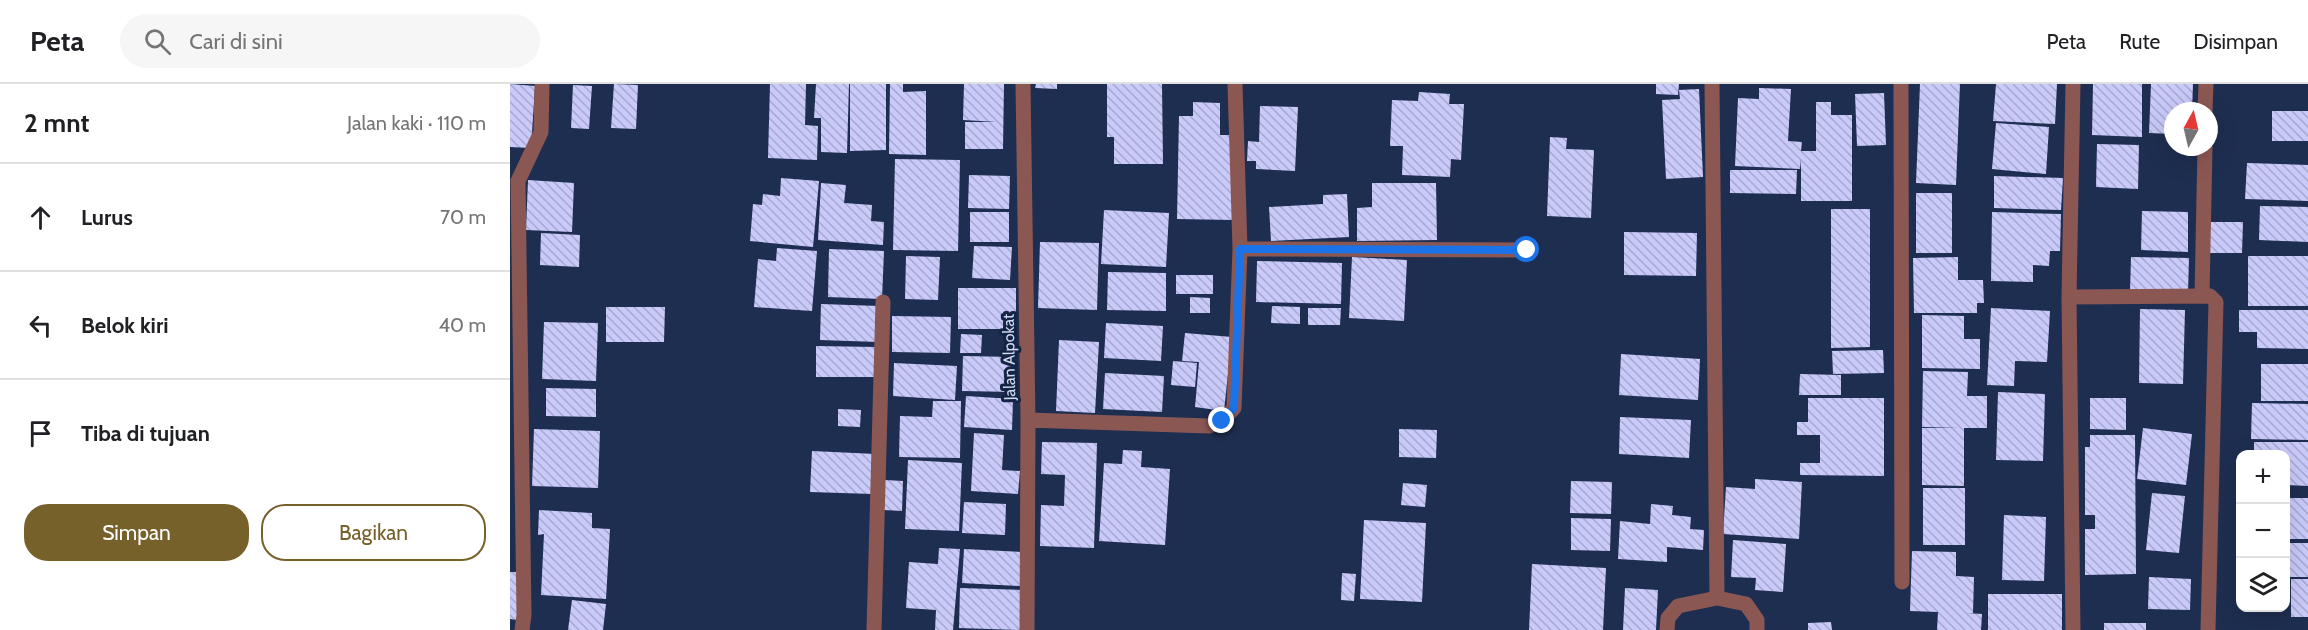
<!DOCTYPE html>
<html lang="id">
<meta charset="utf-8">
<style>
:root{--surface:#fff;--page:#f6f6f6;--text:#202124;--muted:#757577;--line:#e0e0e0;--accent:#77612b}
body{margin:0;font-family:Cabin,sans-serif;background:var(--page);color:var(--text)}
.controls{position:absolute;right:18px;bottom:18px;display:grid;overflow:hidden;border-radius:12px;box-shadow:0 6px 24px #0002}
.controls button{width:54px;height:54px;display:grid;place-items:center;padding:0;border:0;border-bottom:2px solid var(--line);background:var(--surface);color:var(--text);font:30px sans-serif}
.compass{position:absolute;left:1654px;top:18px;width:54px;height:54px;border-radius:50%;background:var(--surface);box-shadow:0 6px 24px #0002;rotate:8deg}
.stop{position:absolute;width:18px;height:18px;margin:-14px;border:4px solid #1a73e8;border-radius:50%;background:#fff}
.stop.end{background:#1a73e8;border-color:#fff;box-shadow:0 2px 6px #0008}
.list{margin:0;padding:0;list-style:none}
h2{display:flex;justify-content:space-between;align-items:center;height:78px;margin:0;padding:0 24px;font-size:26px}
h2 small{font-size:20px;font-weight:400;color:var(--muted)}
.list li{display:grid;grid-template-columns:39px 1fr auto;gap:18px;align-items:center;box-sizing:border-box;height:108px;padding:0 24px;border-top:2px solid var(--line)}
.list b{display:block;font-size:22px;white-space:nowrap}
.list em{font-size:20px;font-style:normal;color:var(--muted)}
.actions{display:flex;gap:12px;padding:18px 24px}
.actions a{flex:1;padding:14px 0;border:2px solid var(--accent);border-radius:24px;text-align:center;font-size:21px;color:var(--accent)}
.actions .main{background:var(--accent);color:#fff}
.icon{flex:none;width:33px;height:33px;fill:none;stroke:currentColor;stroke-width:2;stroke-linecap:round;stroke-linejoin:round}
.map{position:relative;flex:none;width:1798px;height:546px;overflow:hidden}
header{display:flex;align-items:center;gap:36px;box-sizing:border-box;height:84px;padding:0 30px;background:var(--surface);border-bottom:2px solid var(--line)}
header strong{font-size:28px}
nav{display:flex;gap:33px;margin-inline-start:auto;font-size:21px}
.search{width:420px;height:54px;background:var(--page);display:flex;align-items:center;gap:15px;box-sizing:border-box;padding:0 21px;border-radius:33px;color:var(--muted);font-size:22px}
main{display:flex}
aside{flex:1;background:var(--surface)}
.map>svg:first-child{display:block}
.building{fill:url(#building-back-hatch)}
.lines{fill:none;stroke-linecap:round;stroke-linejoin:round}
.street{stroke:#8b5753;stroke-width:15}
.route{stroke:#1a73e8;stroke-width:8}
.labels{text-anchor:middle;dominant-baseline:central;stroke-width:6;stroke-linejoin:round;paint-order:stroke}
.street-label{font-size:16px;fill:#d1dcf2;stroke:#152345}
</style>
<header>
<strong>Peta</strong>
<div class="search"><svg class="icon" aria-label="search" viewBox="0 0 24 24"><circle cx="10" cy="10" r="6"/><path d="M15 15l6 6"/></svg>Cari di sini</div>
<nav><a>Peta</a><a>Rute</a><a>Disimpan</a></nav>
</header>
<main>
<aside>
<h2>2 mnt<small>Jalan kaki · 110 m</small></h2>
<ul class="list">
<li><svg class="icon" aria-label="ahead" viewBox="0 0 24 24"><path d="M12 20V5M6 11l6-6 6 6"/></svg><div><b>Lurus</b></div><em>70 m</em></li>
<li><svg class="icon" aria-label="left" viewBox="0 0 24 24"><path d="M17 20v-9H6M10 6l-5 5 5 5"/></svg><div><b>Belok kiri</b></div><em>40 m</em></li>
<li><svg class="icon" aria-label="arrive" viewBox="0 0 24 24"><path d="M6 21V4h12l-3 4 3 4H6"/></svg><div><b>Tiba di tujuan</b></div></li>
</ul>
<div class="actions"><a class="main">Simpan</a><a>Bagikan</a></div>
</aside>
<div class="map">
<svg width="1798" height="546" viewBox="0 0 1798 546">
<defs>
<pattern id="building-back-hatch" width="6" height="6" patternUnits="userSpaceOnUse" patternTransform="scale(1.5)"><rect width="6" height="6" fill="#cacafa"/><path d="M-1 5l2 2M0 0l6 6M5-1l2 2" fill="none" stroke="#a7a8ce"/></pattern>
</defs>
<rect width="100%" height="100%" fill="#1e2e50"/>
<!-- building -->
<path class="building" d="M0,0L25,2L21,64L0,63Z
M104,0L128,1L126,45L101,44Z
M260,0H296L295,41L308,42L307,76L258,74Z
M306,0H339L337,69L311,68V34H304Z
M340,0H376V66L340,67Z
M380,0H393V8L416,7V71L379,70Z
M454,0H494L493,65H455V38H487L453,36Z
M526,0H547V5L525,4Z
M597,0H652L653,80H604V53H597Z
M1146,0H1169L1168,11L1146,10Z
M1410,0H1450L1446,101L1406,99Z
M1486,0H1547L1545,40L1483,37Z
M1583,0H1632V53L1582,51Z
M1641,0H1683L1682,27H1663V50L1639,49Z
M63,1L82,2L79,45L61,44Z
M1249,4L1281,5L1278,57L1292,58L1291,67H1306V18H1321V31H1342V117H1291V75L1290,85L1225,82L1228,14L1249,15Z
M1189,5L1193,93L1156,95L1152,16L1170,15L1169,6Z
M909,8L940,10L939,20H954L951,76L941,75L940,93L892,91L893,62H880L882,16L908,17Z
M1374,9L1376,61L1347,62L1345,10Z
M683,18L710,19V51H724L723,136L667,135L669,32H683Z
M750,22L788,23L785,87L746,85V77H737L738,57L749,58Z
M1762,27H1798V57H1762Z
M1486,39L1539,43L1536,90L1482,85Z
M1040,53L1057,54L1056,65L1084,66L1081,134L1037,132Z
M1587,60L1629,61L1628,105L1586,103Z
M385,75L450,76L448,167L383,166Z
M1737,79L1798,81V117L1735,115Z
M1220,86H1287L1286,110L1220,109Z
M459,91L500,92L499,125L458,124Z
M1484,92L1553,94L1551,126L1484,124Z
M271,94L309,97L303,163L240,157L243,120L252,121L253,110L270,112Z
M18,96L64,99L62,148L16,146Z
M311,99L336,101L334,119L362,121L361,137L374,138L373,161L308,156Z
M862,99H926L927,156L847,157V124L862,123Z
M1406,109H1442V169H1406Z
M837,110L839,153L761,157L759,123L813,120V111Z
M1750,122L1798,123V158L1749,156Z
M1321,125H1360V263L1321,264Z
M594,126L659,129L656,183L591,180Z
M1632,127L1678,128V168L1631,166Z
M460,128H499V158H460Z
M1482,128L1551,130L1550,167H1540L1539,182L1523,181V198L1481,197Z
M1698,138H1733L1732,169H1698Z
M1114,148L1187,149L1186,192L1114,191Z
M31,149L70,151L69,183L30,181Z
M530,158L589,159L587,226L528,224Z
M464,162L502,163L500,196L462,194Z
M267,164L307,167L302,227L244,223L248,175L266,177Z
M319,165L374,167L372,215L318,213Z
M396,172L430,173L428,216L395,215Z
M1738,172H1798V222H1738Z
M842,173L897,176L894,237L839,234Z
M1448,173V196H1473L1474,219H1467V229H1404L1403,174Z
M1621,173L1679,174L1678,209L1620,208Z
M747,177L832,179L831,220L746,218Z
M598,188L656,189V227L597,226Z
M666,191H703V210H666Z
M448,204H506V245H448Z
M680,213L700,214V229H680Z
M311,220L369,222L368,258L310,256Z
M762,222L790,223V240L761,239Z
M96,223H155L154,258H96Z
M798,224H831L830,241H798Z
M1481,224L1540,227L1537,278L1505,277L1504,302L1477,301Z
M1630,225L1675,226L1673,300L1629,299Z
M1729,226H1798V265L1747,264V248H1729Z
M1412,231L1454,232V255H1470V285L1412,284Z
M382,232L441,233L440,269L382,268Z
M34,238L88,239L86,297L32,295Z
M596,239L653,242L651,277L594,274Z
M675,249L722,253L714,327L685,323L689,278L672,277Z
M451,250L472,251L471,269H450Z
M549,256L589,258L585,329L546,327Z
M306,262L367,263V293H306Z
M1373,266L1374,289L1323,290L1322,267Z
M1111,270L1190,275L1188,316L1109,311Z
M453,272L505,273V308L452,307Z
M663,277L687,279L685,303L661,301Z
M384,279L447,282L445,316L383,312Z
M1751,280H1798V317H1751Z
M1413,287L1458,288L1457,312H1477V344H1454V402L1412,401V344H1449L1412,343Z
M595,289L654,292L652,328L593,325Z
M1290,290L1331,291V311H1289Z
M36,304L86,305V333L36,332Z
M1488,308L1535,310L1533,377L1486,376Z
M456,312L503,315L502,346L454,343Z
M1298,314H1374V392L1290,391V379H1310V351H1287V338H1298Z
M1580,314H1616V346L1580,345Z
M423,317H451L450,374L389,373L390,332L422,333Z
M1742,319L1798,320V356L1741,355Z
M328,325L351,326L350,343L328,342Z
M1110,333L1181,336L1179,374L1109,370Z
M1633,344L1682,350L1676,401L1627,395Z
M24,345L90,347L88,404L22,402Z
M889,345L927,346L926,374L889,373Z
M464,349L494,351L492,386L510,387L508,410L461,407Z
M1580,351H1625L1626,490L1575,491V445H1585V431H1575V363H1580Z
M532,358L587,359L584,464L530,462L531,421L554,422L555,391L531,390Z
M1744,358H1798V402L1776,401V370H1744Z
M613,366L632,367L631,383L660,385L655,461L589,457L594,379L612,380Z
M302,367L366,370L363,410L300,408Z
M398,376L452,379L449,447L395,445Z
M1245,395L1292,398L1289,455L1213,450L1216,403L1245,405Z
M375,396L393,397L392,427L374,426Z
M1061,397L1102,398L1101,430L1060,429Z
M893,399L917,401L915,423L891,421Z
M1413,404H1455V461H1413Z
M1642,409L1675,412L1669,469L1636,466Z
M1776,414H1798V455H1776Z
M454,418L496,420L495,451L452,449Z
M1141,420L1163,422L1162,431L1181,433L1180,445L1194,446L1193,466L1157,463V478L1108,475L1110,437L1140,440Z
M29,426L82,429V444L100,445L96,515L31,511L34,450L28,451Z
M1494,431L1536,433L1534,497L1492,496Z
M1061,434L1101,435L1100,467L1061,466Z
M854,436L916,439L912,518L850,515Z
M1223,456L1276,460L1273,508L1245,506L1246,494L1221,493Z
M1776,459H1798V493H1778V518H1776Z
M429,464L450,465L443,546H425L426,526L396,524L399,478L428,480Z
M454,465L512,468L510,502L452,499Z
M1402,467L1446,468V492L1464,493L1463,529H1457L1472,530L1471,546H1427L1428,528L1400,527Z
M1022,480L1096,484L1093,546H1019Z
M0,488H7V536L0,535Z
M832,489L846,490L844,517L831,516Z
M1639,493L1681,495L1680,526L1638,525Z
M1781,495H1798V533H1781Z
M450,504L512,506L510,546L449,544Z
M1115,504L1148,506L1146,546H1113Z
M1478,510H1552V546H1478Z
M62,516L96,520L93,546H58Z
M1321,538L1322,546H1298V539Z
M1594,539H1636V546H1594Z"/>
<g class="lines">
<!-- street -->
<path class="street" d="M513,0L518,336L517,546
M1202,0L1207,514L1236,520L1247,536V546
M1391,0L1392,498
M1695,27L1696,0
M730,165L1016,166
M1692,212L1695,63
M1559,213L1700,212L1706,218L1698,546
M518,336L699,342L712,337L724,324L730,165L725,0
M12,546L14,531L8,97L31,48L32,0
M364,546L373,218
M1157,546L1158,534L1168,522L1207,514
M1563,546L1559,213L1563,0"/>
</g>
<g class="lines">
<!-- route -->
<path class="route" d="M712,337L724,324L730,165L1017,166"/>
</g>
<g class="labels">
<!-- street labels -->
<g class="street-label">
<text transform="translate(499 273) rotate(-91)">Jalan Alpokat</text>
</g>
</g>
</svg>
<div class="controls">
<button>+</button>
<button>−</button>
<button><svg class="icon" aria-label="layers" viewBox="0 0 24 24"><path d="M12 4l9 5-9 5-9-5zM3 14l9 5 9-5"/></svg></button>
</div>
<svg class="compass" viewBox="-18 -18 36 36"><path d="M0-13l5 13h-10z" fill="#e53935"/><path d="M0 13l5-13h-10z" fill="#757577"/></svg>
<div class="stop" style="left:1017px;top:166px"></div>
<div class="stop end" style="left:712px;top:337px"></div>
</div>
</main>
